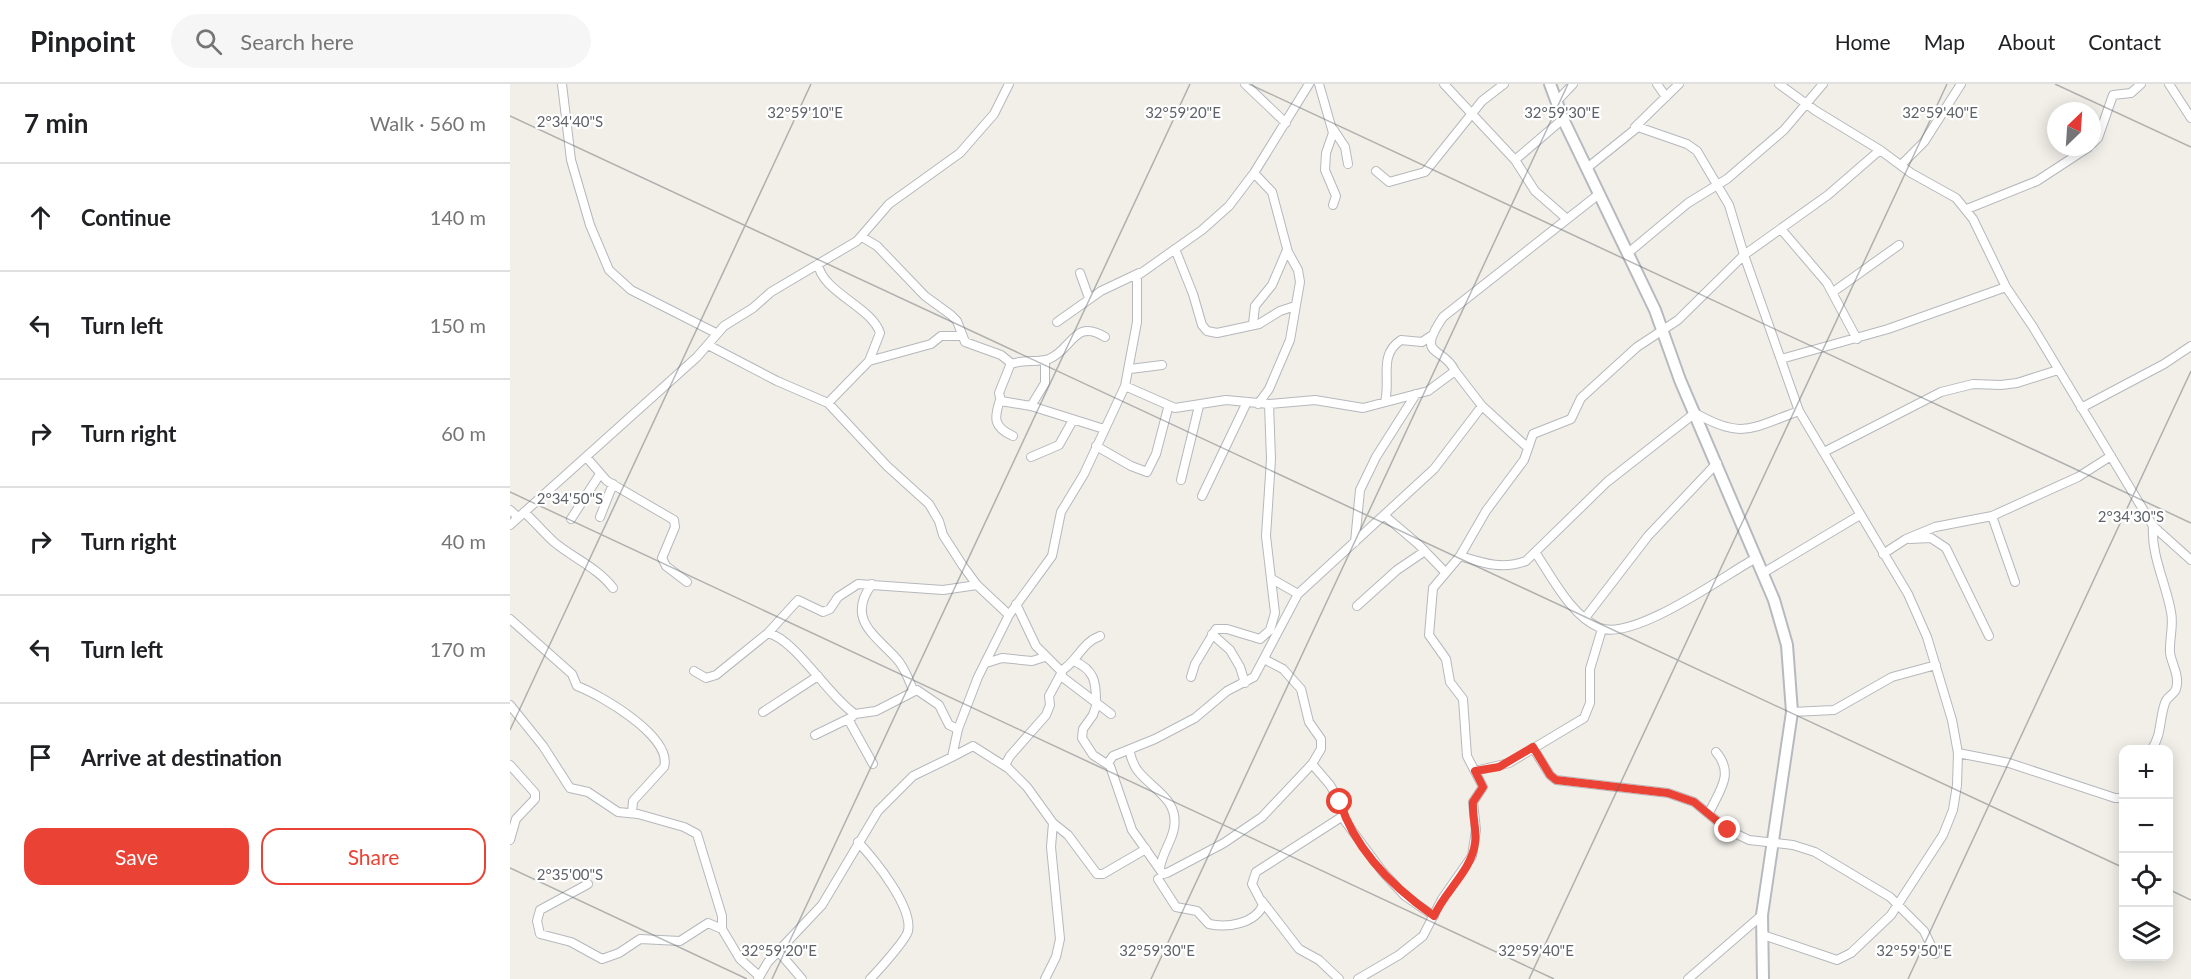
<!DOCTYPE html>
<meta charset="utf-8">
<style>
:root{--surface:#fff;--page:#f6f6f6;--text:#202124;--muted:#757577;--line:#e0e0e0;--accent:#ea4335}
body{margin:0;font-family:Lato,sans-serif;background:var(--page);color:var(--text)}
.controls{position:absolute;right:18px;bottom:18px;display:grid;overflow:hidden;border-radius:12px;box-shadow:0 3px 15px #0003}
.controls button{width:54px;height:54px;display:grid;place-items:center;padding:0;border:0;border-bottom:2px solid var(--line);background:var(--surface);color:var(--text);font:30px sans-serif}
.compass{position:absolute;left:1537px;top:18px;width:54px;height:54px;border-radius:50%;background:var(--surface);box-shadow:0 3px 15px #0003;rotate:25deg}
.stop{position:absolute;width:18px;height:18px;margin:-14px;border:4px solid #ea4335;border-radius:50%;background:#fff}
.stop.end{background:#ea4335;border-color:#fff;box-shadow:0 2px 6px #0008}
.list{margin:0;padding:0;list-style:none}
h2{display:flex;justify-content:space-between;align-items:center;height:78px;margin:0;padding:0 24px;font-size:26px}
h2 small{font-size:20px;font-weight:400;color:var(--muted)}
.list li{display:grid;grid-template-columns:39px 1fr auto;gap:18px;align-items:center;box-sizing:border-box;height:108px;padding:0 24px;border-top:2px solid var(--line)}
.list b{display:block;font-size:22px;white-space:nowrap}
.list em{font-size:20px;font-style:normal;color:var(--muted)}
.actions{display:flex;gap:12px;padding:18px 24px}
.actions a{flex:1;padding:14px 0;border:2px solid var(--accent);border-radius:18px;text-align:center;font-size:21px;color:var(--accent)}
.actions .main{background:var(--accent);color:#fff}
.icon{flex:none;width:33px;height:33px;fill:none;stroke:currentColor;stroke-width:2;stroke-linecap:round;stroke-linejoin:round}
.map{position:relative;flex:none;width:1681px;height:895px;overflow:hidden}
header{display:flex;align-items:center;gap:36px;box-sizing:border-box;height:84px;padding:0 30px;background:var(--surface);border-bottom:2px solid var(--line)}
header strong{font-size:28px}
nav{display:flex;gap:33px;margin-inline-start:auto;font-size:21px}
.search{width:420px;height:54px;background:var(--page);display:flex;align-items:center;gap:15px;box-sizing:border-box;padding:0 21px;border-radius:33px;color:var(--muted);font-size:22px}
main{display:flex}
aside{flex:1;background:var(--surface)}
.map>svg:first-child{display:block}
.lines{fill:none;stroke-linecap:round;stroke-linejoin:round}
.street-casing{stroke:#b5b8bc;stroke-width:10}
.secondary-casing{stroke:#b6babf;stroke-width:14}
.street{stroke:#fff;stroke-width:8}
.secondary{stroke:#fff;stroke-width:10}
.route{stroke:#ea4335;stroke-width:8}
.ticks{fill:none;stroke:#5f6368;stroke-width:1.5;stroke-opacity:0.45}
.ticks-label{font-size:15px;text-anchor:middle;fill:#5f6368;stroke:#fff;stroke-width:4.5;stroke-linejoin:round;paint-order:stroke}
</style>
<header>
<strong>Pinpoint</strong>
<div class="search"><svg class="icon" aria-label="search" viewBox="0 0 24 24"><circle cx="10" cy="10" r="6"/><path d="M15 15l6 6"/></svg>Search here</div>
<nav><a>Home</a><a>Map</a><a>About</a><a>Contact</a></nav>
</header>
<main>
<aside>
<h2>7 min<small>Walk · 560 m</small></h2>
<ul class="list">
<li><svg class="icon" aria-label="ahead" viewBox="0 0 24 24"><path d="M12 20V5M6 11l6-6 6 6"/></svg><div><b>Continue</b></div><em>140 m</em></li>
<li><svg class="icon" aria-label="left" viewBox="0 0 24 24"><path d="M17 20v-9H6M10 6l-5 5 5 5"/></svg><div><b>Turn left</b></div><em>150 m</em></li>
<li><svg class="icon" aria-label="right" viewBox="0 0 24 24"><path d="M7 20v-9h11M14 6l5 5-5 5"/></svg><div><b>Turn right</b></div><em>60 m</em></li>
<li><svg class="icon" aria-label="right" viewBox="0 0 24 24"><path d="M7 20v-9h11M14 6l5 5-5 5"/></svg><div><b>Turn right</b></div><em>40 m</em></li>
<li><svg class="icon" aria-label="left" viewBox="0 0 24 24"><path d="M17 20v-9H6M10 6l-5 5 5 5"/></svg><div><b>Turn left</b></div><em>170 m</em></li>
<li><svg class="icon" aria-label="arrive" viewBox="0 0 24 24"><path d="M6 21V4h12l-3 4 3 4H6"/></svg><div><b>Arrive at destination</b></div></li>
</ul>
<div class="actions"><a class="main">Save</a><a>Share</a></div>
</aside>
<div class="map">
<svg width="1681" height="895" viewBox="0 0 1681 895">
<rect width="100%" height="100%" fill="#f1efe8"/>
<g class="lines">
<defs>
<path id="street" d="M52,0L61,76L80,141L99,186L121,206L206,249
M735,0L776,39
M809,0L823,49L816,69L815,86L826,112L823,121
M934,0L1005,76L1025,107L1057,135
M1147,0L1156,13
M1269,0L1306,27L1370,66L1401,89L1446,114L1463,135L1496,203L1523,243L1643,442L1681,476
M1659,0L1681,34
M1046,18L1063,0
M1125,43L1169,0
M823,45L835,63L838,80
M1582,60L1588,54L1603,11L1621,9L1631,0
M1005,76L1053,35
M1391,81L1414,58L1451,0
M1077,84L1128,43L1177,60L1187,67L1219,121L1234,171L1289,327L1398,510L1417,553L1442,636L1448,669L1447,701L1443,726L1433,751L1381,831L1341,869L1327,876L1253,851
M866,87L879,98L915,88L972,17L994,0
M744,89L762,108L778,168L788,186L790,198L780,256L759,305L748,320
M1457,125L1527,97L1579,63
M1271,145L1317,199L1347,255
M352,153L367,162L415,212L441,231L447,237L455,258L491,271L501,279L489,309L491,317L521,322L594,345
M665,165L683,210L692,241L697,247L707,249L749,240L770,227L785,222
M1118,169L1178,119L1217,95L1274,46L1313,0
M308,180C312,208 362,223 370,249L359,277L318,319
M570,189L579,214
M1323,208L1389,161
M547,238L591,207L629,189
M743,240L745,222L762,201L777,166
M198,261L267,297L318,319L377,382L419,420L429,437L433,451L453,482L467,501L499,531
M1271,275L1378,245L1496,203
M359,277L421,260L431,252H451
M501,280C514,275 527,279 539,275C563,265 564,234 595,253
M620,285L652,281
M945,287L972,322L1017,363
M615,302L665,324L716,316L759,320L805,316L853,324L918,307L945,287C933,261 905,275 933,233L1089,110
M490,316C484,334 483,343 503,352
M875,318C881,295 868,271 891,256L912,258L921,252
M521,322L535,299V276
M1571,324L1654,280L1681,262
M586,362L621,382L637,388L646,370L658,324
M1314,368L1431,308L1463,300L1491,301L1507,299L1548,286
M521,373L549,361L563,336
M77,374L97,397L164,436L165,443L152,474L156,482L177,498
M671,396L689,322
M692,412L737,318
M0,426L8,433
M14,428C25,438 34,449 44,458C63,474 88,484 103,504
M875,432L908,460L935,488
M1482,432L1505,498
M90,433L103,400
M61,435L90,390
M0,441L187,273L214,242L243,224L261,208L347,157L379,120L450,69L484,30L499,0
M1400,455L1421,454L1436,464L1479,552
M845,458L850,406L866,373L906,310
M1025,468C1042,493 1061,532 1090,544C1125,557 1215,491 1246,474
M1373,470L1396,455L1425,443L1482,432L1568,393L1601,372
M950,472C973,479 992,486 1016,477L1097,398L1185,329C1233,356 1241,344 1289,327
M1253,489L1350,431
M762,495L788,510
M362,500C336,535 365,551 386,574C394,582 399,596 403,606
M506,520L526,562L552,588L539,612L540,621L536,631L500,672L495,681L517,703L543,739L541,763L550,855L546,873L535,895
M847,522L887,486L915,467
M1075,534L1138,452L1207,379
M0,535L62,590L67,602C91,611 163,653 154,683L123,717L122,729
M258,549C285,555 319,613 345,630L366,627L407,606L429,621L439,641L448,645
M702,550L720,566L730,583L735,599
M564,577C584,586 586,597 586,617
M476,579L492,574L522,577L535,573
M184,587L196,594L206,591L258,549L288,516L313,528L320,525L328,513L348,500L433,506L467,501
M551,587C568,577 571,559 590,552
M551,592L601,630
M681,593L685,580L706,545H717L750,555L760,546L765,529L756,452L761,375L759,320
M587,619L583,631L573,645L572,654L583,671L600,682L622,746L653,790L657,789L714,759L752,733L802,680L811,665V655L799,638L791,605L773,585L754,575
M0,621L33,662L60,704L78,708L108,728L128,730L174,743L187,750L212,832V845
M253,628L308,592
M1282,628L1324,626L1382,593L1426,581
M338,635L363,680
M305,651L342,633
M1023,664L1040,691L1046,696L1158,709L1184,718L1218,746L1239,756L1283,761L1305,768L1380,813L1414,847L1425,870
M619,666C621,673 623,681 628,687C642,705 669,715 664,744C662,757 652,769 650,784
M1641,666C1652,652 1649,635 1655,619C1657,612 1664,611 1666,605C1670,592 1662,581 1660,569C1659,555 1664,542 1661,528C1656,499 1641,472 1643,442
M1448,669L1499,679L1605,714H1614
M442,673L463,662L496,683
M598,679L603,672L645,655L685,634L717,607L744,593L788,510L924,385L972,322
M802,680L820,701L830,718L835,737L872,787L895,812L924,832
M0,681L25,709V715L6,735L0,756
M965,687L999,679L1074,634L1080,619V585L1092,545
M1199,729C1209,707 1225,690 1206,668
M543,739L558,751L587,790H593L636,765
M348,758C365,776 403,823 398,847C396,856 367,888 360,895
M648,795L666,823L687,827L699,840C717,844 745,840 753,821L742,800L746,788L833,732
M78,800L30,826L27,837L30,850L61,858L92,875L109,869L130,855L170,857L198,839L212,845L230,875L248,891
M752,817L789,865L809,876L829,895
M268,867L292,895
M248,895L258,878L312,821L368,727L403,692L442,673L448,645L468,593L499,531L542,472L551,428L574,390L615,302L627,238V192L692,146L719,122L744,89L799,0
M848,895L889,871L913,852L932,815L962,772L966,746L963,718L973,703L957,672L953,615L940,598L936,575L919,551L923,504L950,472L976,427L1014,376L1023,350L1061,335L1071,314L1127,263L1168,236L1234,171L1318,111L1370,66
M1178,895L1252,831"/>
<path id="secondary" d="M1040,0L1053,35L1145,226L1170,296L1264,516L1277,561L1282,628L1252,831L1253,895"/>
</defs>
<!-- street casing -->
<use href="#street" class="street-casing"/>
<!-- secondary casing -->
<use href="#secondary" class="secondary-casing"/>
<!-- street -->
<use href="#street" class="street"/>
<!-- secondary -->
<use href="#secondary" class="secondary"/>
</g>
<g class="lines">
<!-- route -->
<path class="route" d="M830,718C845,766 884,804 924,832C935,807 962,786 965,759C967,745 962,732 963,718L973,703L965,687L989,683L1023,663L1040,691L1046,696L1158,709L1184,718L1218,746"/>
</g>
<!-- ticks -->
<path class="ticks" d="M739,0L1681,439M1545,0L1681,63M0,32L1614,784M0,408L1044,895M0,646L301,0M0,784L237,895M1658,805L1681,816M262,895L680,0M641,895L1058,0M1019,895L1437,0M1398,895L1681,287"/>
<g class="ticks-label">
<text x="295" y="34">32°59'10"E</text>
<text x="673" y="34">32°59'20"E</text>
<text x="1052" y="34">32°59'30"E</text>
<text x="1430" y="34">32°59'40"E</text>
<text x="60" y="43">2°34'40"S</text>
<text x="60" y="420">2°34'50"S</text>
<text x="1621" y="438">2°34'30"S</text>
<text x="60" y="796">2°35'00"S</text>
<text x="269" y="872">32°59'20"E</text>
<text x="647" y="872">32°59'30"E</text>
<text x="1026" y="872">32°59'40"E</text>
<text x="1404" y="872">32°59'50"E</text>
</g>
</svg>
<div class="controls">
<button>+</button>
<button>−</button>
<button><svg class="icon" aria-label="locate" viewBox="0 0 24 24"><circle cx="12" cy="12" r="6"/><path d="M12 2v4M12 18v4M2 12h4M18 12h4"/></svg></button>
<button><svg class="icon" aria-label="layers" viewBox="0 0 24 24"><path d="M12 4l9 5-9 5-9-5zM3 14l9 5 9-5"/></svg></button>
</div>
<svg class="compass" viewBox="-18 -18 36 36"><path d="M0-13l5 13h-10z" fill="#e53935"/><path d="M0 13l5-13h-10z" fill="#757577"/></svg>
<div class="stop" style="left:830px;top:718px"></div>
<div class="stop end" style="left:1218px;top:746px"></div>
</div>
</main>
